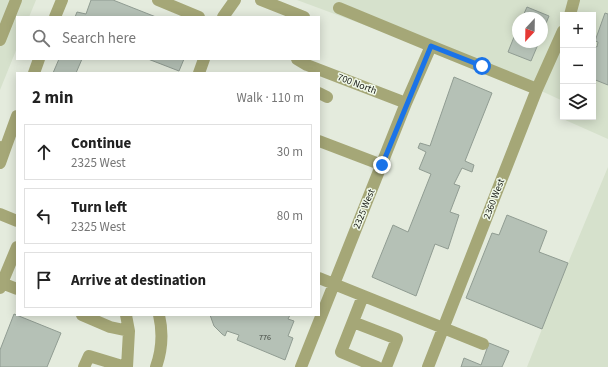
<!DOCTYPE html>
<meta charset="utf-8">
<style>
:root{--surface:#fff;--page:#f6f6f6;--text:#222;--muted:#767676;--line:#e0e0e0}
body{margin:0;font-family:"Source Sans 3",sans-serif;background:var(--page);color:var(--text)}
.controls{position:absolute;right:12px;top:12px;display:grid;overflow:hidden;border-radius:0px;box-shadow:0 2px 10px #0003}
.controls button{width:36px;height:36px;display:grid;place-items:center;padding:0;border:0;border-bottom:1px solid var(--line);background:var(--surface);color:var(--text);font:20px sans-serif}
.compass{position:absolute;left:512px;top:12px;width:36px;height:36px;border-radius:50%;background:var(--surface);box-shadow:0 2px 10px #0003;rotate:202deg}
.stop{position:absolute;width:12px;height:12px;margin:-9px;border:3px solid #1a73e8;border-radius:50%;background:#fff}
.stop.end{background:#1a73e8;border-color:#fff;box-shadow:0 1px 4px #0008}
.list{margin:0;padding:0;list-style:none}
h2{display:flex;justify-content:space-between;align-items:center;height:52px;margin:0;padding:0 16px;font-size:17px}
h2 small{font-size:13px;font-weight:400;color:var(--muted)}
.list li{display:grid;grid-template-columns:26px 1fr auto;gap:12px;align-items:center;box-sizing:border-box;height:56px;margin:0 8px 8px;padding:0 8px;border:1px solid var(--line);border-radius:0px}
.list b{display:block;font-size:15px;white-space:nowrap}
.list p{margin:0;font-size:13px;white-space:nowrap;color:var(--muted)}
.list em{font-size:13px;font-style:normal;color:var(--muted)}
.icon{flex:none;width:22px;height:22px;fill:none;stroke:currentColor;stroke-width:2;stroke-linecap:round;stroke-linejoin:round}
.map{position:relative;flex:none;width:608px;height:367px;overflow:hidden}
.search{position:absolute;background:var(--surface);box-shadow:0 2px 10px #0003;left:16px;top:16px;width:304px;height:44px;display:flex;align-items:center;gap:10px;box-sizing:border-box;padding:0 14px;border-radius:0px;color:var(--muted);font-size:15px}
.panel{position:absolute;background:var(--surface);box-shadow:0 2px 10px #0003;left:16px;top:72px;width:304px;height:244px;border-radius:0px}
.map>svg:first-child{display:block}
.built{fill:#d6e1cc;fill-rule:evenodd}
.building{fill:#b5c1b6;stroke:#909c92}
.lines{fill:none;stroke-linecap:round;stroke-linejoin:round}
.minor{stroke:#a5a777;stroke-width:12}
.route{stroke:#1a73e8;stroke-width:5}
.labels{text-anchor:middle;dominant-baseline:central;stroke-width:3;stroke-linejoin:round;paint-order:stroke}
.number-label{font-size:8px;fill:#3e443d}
.street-label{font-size:10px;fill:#171a15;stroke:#f1f9ea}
</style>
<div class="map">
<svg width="608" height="367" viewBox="0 0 608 367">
<rect width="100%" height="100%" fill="#e4ebdd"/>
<!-- built -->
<path class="built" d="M0,0H36L29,17H17V48L0,90Z
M297,0H608V139L563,119V117H593V15H563V101L537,89ZM518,18H542V42H518Z
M608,167V367H527L568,263Z"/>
<!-- building -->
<path class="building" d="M91,0H113L156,17H75L77,12L86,14Z
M527,7L549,16L542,33V18H522Z
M605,13L608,14V85L593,79V45L597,47L598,42L595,41Z
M518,27V42H539L531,61L508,52Z
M59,59H82L76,73H53Z
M148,59H184L179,71Z
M454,77L492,93L465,161L474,165L472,172L462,168L454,184L460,186L450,212L459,215L448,249L435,244L416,296L372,277L393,225L408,232L431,174L419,169L426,152L418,148L420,143L430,146Z
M507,215L547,231L539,252L568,263L542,329L466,298L492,233L499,235Z
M14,314L61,333L47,367H0V350Z
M210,315H290L288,319L294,321L288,336L293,338L285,360L237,340L239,335L227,331L225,336L222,334L214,326Z
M489,343L509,351L502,367H461L464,358L481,365Z"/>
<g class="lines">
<!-- minor -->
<path class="minor" d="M158,0L199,17
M261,0L304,17
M339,8L431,46
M570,15L574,0
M55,17L62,0
M223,17L235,0
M0,40L16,0
M297,59L307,65L406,103
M34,73L39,59
M199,73L204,59
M319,93L327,97
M319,141L382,165
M0,147L5,149L17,116
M0,163L5,149
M0,214L17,221
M319,278L483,344
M2,283L17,289
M0,288L17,247
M363,296L341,352L377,367
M82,315L110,327L129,331
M126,315L129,331L127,367
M353,322L397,339L386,367
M84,367L89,356L122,366
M156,367C162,350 163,332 159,315
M301,367L406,103L431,46L537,89
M428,367L537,89L563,31"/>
</g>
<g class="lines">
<!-- route -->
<path class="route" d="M382,165L431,46L482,66"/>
</g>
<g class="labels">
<!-- number labels -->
<g class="number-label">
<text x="265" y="337">776</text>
</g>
<!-- street labels -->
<g class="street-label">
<text transform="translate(357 84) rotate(21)">700 North</text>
<text transform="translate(494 199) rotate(-69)">2360 West</text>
<text transform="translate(364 209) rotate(-68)">2325 West</text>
</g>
</g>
</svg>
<div class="controls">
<button>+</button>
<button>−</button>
<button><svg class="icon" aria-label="layers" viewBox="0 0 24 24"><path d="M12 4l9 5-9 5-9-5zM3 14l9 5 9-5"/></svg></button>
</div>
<svg class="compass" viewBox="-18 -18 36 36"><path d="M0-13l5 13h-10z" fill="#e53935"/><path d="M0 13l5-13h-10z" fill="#767676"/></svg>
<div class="stop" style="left:482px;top:66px"></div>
<div class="stop end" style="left:382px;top:165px"></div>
<div class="search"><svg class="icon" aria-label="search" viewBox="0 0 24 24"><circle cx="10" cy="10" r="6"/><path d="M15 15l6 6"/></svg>Search here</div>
<section class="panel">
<h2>2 min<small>Walk · 110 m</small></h2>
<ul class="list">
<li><svg class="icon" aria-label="ahead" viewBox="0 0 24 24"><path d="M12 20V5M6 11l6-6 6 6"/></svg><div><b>Continue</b><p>2325 West</p></div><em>30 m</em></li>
<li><svg class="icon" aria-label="left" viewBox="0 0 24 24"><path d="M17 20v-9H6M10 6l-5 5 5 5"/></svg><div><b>Turn left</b><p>2325 West</p></div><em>80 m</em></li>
<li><svg class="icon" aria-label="arrive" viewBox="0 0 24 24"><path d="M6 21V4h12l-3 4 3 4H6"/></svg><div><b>Arrive at destination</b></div></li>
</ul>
</section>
</div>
